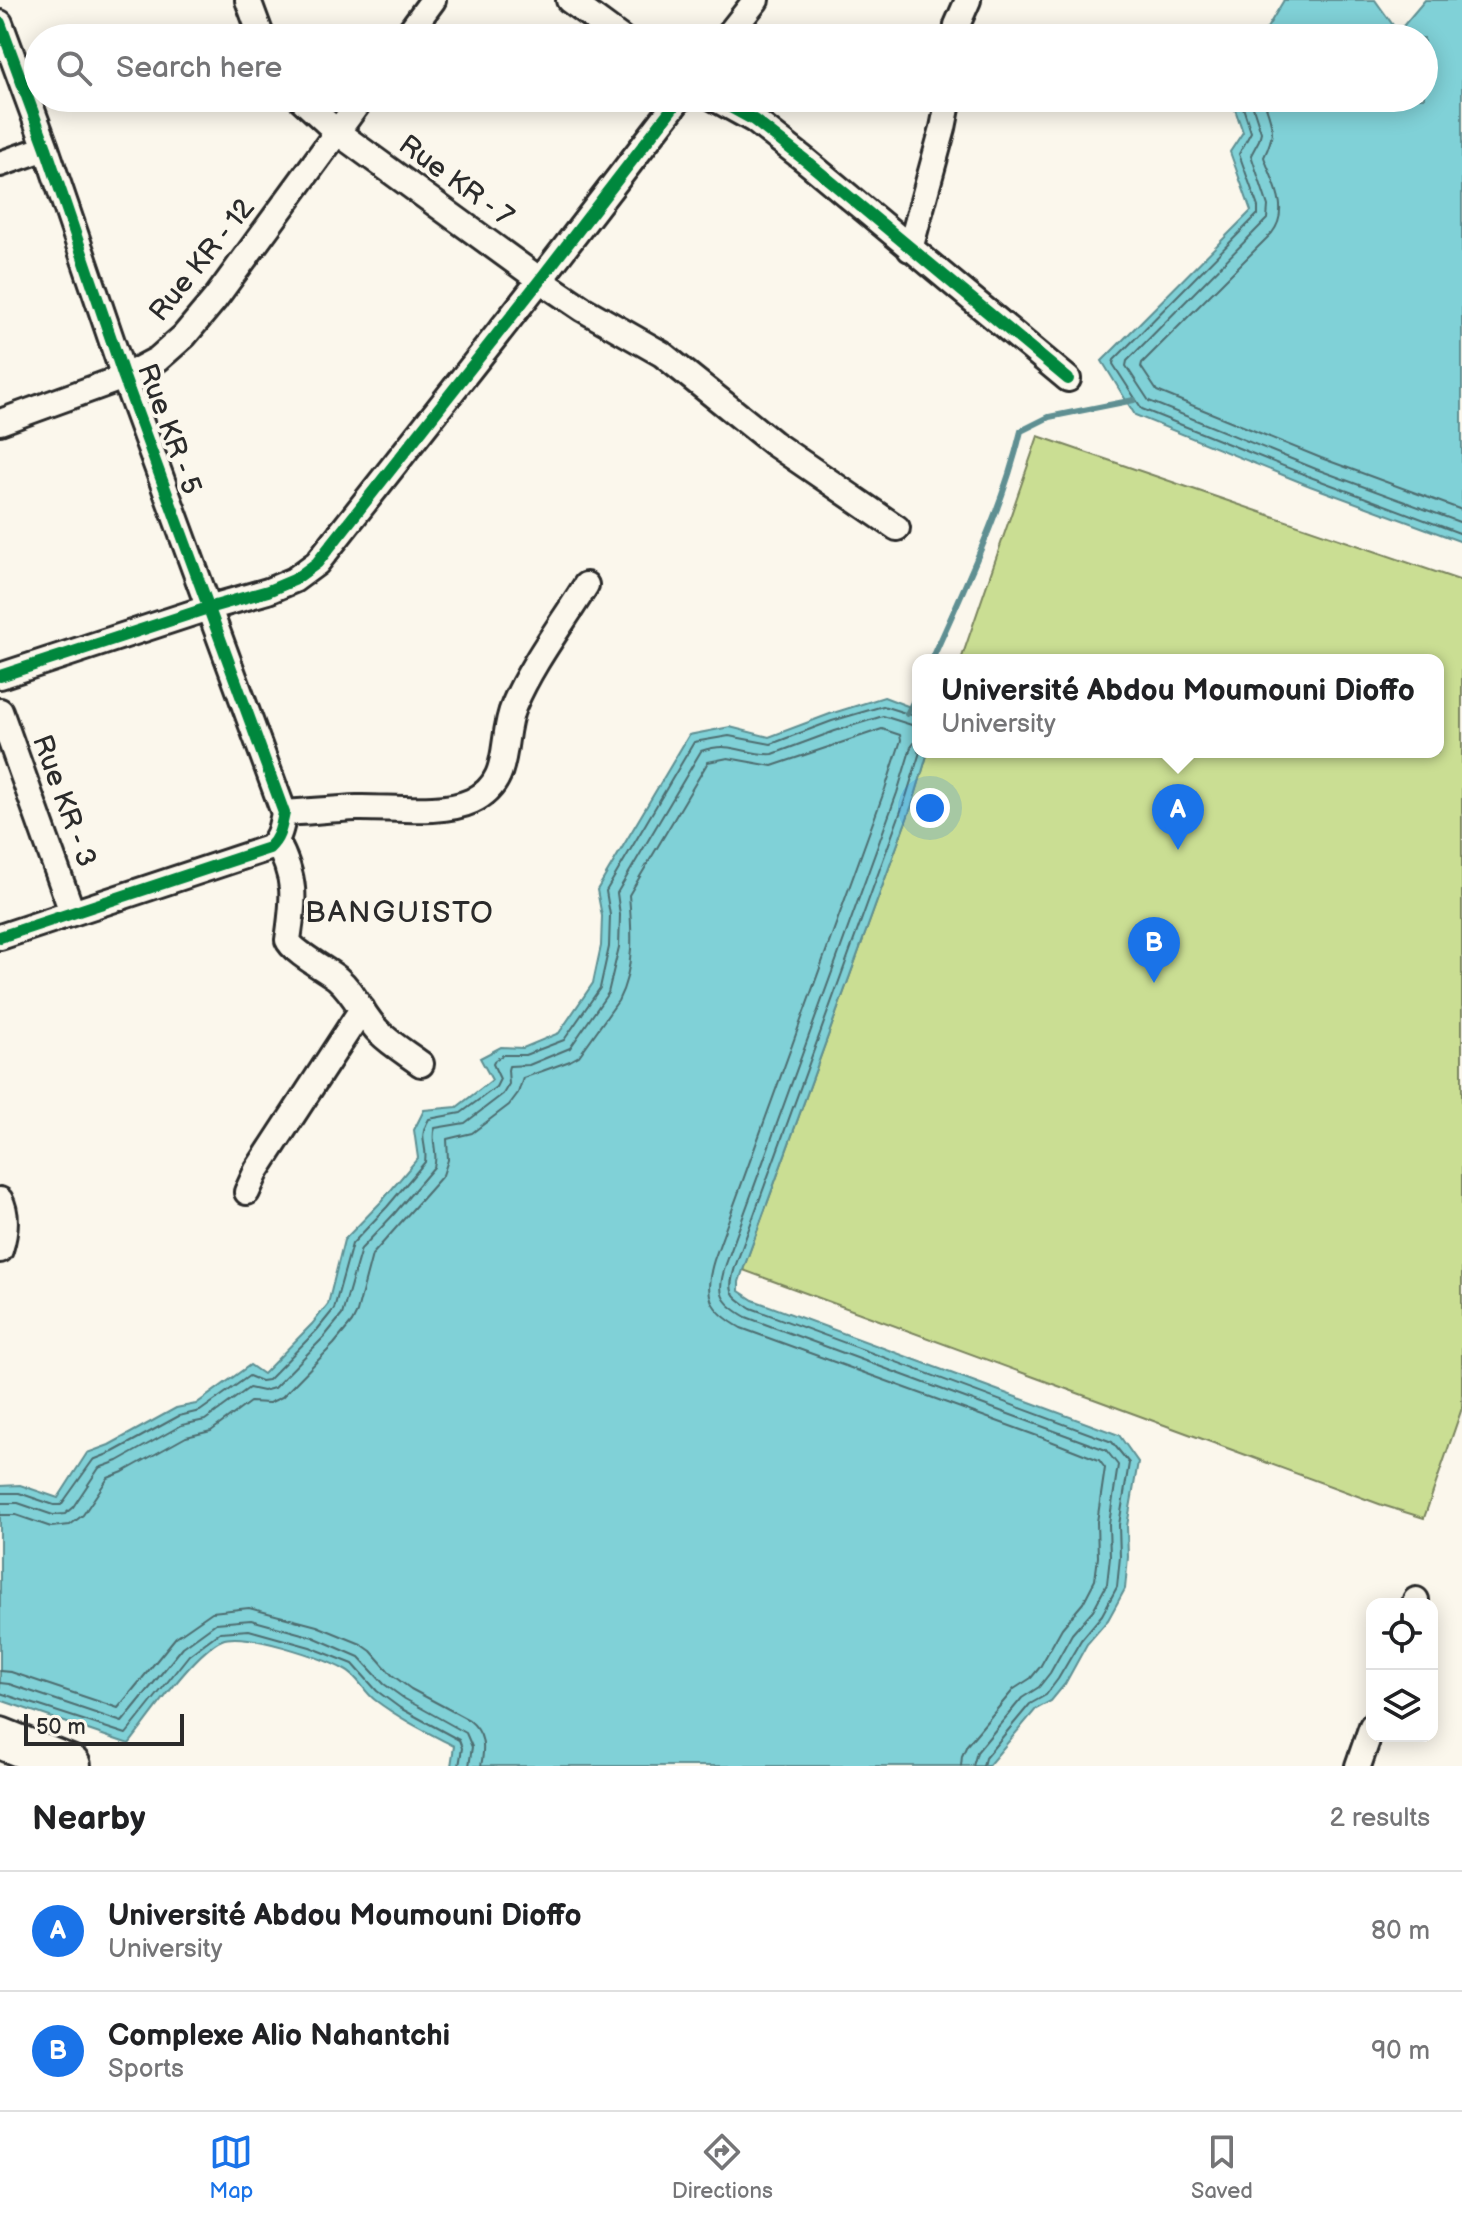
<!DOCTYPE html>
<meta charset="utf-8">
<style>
:root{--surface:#fff;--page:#f2f2f2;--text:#202124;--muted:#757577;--line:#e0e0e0;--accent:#1a73e8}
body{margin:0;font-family:"Balsamiq Sans",sans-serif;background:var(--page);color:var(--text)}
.controls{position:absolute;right:24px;bottom:24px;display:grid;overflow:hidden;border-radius:16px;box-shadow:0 4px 20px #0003}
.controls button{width:72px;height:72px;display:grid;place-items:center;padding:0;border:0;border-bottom:2px solid var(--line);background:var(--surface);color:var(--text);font:40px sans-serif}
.scale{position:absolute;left:24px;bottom:20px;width:160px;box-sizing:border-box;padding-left:8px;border:4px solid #2b2b2b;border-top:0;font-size:22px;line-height:28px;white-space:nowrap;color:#2b2b2b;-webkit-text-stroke:6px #fbf7ec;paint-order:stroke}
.you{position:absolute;left:930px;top:808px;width:28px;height:28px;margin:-20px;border:6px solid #fff;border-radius:50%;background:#1a73e8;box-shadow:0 0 0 12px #1a73e833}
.badge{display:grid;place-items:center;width:52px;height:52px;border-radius:50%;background:var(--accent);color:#fff;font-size:26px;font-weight:700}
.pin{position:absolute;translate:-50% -66px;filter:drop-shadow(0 2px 4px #0008)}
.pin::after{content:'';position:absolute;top:42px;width:28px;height:24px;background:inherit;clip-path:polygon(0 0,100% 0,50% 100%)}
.popup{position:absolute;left:912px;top:654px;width:532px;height:104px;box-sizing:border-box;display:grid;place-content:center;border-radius:16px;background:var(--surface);filter:drop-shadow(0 2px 6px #0005);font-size:26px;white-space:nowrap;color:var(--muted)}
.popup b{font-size:30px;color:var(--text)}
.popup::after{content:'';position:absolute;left:50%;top:100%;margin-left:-16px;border:16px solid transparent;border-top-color:var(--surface)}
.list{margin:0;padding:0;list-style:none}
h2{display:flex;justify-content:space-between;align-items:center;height:104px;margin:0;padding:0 32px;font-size:34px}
h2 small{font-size:26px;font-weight:400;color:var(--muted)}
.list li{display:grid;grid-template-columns:52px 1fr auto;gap:24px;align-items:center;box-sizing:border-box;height:120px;padding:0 32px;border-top:2px solid var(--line)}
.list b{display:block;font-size:30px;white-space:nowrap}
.list p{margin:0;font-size:26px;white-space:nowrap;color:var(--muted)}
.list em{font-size:26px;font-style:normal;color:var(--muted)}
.icon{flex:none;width:44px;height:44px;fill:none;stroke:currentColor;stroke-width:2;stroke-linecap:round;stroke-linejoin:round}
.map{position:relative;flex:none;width:1462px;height:1766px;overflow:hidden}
.search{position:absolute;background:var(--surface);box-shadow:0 4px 20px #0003;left:24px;right:24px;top:24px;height:88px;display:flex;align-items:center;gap:20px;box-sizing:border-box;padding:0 28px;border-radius:44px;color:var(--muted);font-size:30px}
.sheet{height:344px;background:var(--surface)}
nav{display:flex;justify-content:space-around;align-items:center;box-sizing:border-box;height:112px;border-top:2px solid var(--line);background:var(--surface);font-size:22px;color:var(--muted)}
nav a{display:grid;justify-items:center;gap:4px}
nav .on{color:var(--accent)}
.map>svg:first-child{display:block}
.green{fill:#cade93;stroke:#7a845f;stroke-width:2}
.water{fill:#80d1d7;stroke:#5e8f92;stroke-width:2}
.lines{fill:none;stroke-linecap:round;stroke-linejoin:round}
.shore{stroke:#4d6d70;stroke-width:2}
.stream{stroke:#5e8f92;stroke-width:6}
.street-casing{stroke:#2b2b2b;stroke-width:30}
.primary-casing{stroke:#2b2b2b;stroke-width:46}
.street{stroke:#fbf7ec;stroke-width:24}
.primary{stroke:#fbf7ec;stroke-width:40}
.cycleway-casing{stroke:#fbf7ec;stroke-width:17}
.cycleway{stroke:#00873e;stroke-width:12}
.labels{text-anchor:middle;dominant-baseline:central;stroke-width:8;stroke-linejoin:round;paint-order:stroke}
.street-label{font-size:28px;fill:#2b2b2b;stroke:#fbf7ec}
.neighbourhood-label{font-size:30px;letter-spacing:2px;fill:#2b2b2b;stroke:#fbf7ec}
</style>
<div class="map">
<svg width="1462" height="1766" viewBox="0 0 1462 1766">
<rect width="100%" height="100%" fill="#fbf7ec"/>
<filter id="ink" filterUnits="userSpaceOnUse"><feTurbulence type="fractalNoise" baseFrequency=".0125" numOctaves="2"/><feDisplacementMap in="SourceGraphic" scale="16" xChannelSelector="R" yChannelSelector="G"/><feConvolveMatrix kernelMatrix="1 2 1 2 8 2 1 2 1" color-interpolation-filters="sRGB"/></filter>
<g filter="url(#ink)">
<!-- green -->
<path class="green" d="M1038,436L1462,581V1408L1424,1518L1382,1505L743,1270L914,799L928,752H1438V660H961Z"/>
<!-- water -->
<path class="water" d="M1284,0H1375L1398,32L1425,0H1462V542L1310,486L1135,415L1102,361L1251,211L1230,152L1243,132L1231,98H1424V38H1261Z
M884,697L918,710V752H928L914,799L743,1270L739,1282V1291L753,1300L1119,1435L1138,1462L1127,1526L1128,1557L1125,1589L1108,1620L1087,1644L1065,1684L1051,1701L1036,1709L988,1766H451L454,1746C427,1732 400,1719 375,1700C364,1692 358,1676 345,1670C323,1658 245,1631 222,1640C194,1652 150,1718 129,1744L0,1700V1486L20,1485L58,1498L87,1453L109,1445L176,1408L196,1404L250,1365L263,1374L312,1324L328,1304L344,1240L381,1202L418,1158L414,1130L424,1110L457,1107L492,1080L480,1058L501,1047L523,1048L559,1033L593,983L601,946L602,916L597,890L689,735L730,727L769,737L830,714Z"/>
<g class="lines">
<!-- shore -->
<path class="shore" d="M1240,98L1251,132L1239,154L1258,207V214L1114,360L1113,364L1142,409L1313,478L1462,534
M1250,98L1261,132L1259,140L1251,155L1268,206L1267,219L1127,361L1126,366L1149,401L1316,469L1462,523
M1263,98C1272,124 1277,131 1264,157C1272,181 1291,209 1272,233L1142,363L1141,367L1157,391L1321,458L1462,510
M918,738L911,747L897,793L726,1264C716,1293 720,1302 746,1317L1106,1450L1118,1465L1109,1524L1110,1557L1107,1584L1093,1610L1072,1634L1050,1673L1039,1687L1022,1698L977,1752L973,1766
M920,752L906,797L735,1267C728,1291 729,1295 751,1308L1112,1442L1129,1463L1119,1525L1120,1557L1117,1587L1102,1615L1081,1640L1058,1679L1046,1695L1030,1704L985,1758L983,1766
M0,1493H19L54,1505H61L93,1460L113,1452L179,1416L200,1411L249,1376L261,1381L268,1380L317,1330L334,1309L352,1244L387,1207L425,1162C428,1143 417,1140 429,1119L461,1113L496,1087L500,1079L493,1064L495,1060L503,1055H525L564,1040L600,988L609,947L610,915L606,891L694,742L729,736L771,744L832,721L883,706L918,717
M0,1503H18L53,1515L65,1514L73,1507L99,1468L118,1461L182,1425L205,1420L249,1388L263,1391L274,1388L324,1337L342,1315L361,1249L394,1214L434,1167C439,1154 430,1140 435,1128L465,1123L503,1094L509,1084L508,1070L509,1066L529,1065L570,1048L608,993L619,947L620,915L617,893L701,751C734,740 744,756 773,754L835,731L883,716L918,727
M0,1515H16L51,1527L70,1525L83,1515L108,1478L123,1472L186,1437L211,1431L250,1402L269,1403L282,1397L334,1344L352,1322L357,1312L372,1255L443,1175L448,1160L447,1139L472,1133L509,1105L518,1093L523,1078L570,1061L579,1056L618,1001C635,969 632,929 629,895L708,762L728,758L772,766L882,729L900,735L901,740L885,789L714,1260C703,1296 709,1310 741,1328L1043,1438L1099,1460L1105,1468L1097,1522L1098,1557L1095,1580L1083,1603L1062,1628L1040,1667L1031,1678L1014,1689L967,1745L962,1756L961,1766
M0,1671L11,1672L118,1708L176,1637L212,1612L249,1608L317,1626L361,1644L371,1651L392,1675L411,1689L469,1720C485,1733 485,1747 481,1766
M0,1683L9,1684L122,1722L183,1647L216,1623L251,1620L313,1637L359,1657L384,1684L405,1699L466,1733L472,1747L469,1766
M0,1693L126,1734L189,1655L220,1632L249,1630L310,1647L353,1664L377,1691L400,1708L459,1740L462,1748L459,1766"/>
<!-- stream -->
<path class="stream" d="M932,660C965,585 1002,511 1021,431L1049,417L1134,400
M907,714L918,692"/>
<defs>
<path id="street" d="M248,0L262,38
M569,0L621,38
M0,23L46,148L124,377L284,813C281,827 280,838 269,848L0,937
M405,38L433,0
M726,38L756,0
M956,38L957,25L968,0
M300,98L337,132L540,280L583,309L662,354L773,443L897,528
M714,98L754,120L805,160L1068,379
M0,164L46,148
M910,249L943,128L949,98
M0,422L124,377L158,359L184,336L215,299L362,98
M0,676L208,608L268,591L294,580L317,563L540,280L680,98
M0,711L72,912
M284,813C308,812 332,809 357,808C389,807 442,815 472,801C514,781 499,739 514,705C532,663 562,624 586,585
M276,841C297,879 294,899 288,940C292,951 325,969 337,978C356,994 363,1017 380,1033C392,1045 408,1054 421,1064
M247,1192L257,1170L362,1009
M0,1200C8,1215 5,1234 0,1250
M1415,1604L1416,1600
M1358,1766L1372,1726"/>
<path id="primary" d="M0,1738L70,1766"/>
</defs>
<!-- street casing -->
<use href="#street" class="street-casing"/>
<!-- primary casing -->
<use href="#primary" class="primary-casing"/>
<!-- street -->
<use href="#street" class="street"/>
<!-- primary -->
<use href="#primary" class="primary"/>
<defs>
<path id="cycleway" d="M0,23L46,148L124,377L284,813C281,827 280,838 269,848L0,937
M714,98L754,120L805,160L1068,379
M0,676L208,608L268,591L294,580L317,563L540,280L680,98"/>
</defs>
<!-- cycleway casing -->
<use href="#cycleway" class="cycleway-casing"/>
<!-- cycleway -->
<use href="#cycleway" class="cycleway"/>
</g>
</g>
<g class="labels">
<!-- street labels -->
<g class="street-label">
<text transform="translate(456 181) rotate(36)">Rue KR - 7</text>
<text transform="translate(202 260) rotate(-51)">Rue KR - 12</text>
<text transform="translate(169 429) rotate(70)">Rue KR - 5</text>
<text transform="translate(64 801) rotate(70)">Rue KR - 3</text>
</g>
<!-- neighbourhood labels -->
<g class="neighbourhood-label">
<text x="400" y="913">BANGUISTO</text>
</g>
</g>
</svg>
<div class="controls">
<button><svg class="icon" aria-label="locate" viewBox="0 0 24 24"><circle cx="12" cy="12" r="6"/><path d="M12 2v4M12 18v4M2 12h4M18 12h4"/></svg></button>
<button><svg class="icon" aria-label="layers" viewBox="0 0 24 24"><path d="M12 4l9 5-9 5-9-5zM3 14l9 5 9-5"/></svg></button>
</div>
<div class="scale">50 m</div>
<div class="you"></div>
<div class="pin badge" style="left:1178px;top:850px">A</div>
<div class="popup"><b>Université Abdou Moumouni Dioffo</b>University</div>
<div class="pin badge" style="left:1154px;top:983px">B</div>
<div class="search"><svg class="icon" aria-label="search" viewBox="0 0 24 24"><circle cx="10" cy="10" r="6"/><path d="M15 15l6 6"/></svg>Search here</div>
</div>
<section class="sheet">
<h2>Nearby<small>2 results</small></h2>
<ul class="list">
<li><span class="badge">A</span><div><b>Université Abdou Moumouni Dioffo</b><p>University</p></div><em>80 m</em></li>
<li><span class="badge">B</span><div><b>Complexe Alio Nahantchi</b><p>Sports</p></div><em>90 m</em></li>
</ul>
</section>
<nav>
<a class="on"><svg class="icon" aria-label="map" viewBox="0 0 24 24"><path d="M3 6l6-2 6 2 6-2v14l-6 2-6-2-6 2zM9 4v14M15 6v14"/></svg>Map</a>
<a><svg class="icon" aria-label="directions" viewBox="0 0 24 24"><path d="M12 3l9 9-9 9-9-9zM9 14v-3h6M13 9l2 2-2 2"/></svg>Directions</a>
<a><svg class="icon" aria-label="saved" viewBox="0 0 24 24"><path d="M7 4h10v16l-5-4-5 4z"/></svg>Saved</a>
</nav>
